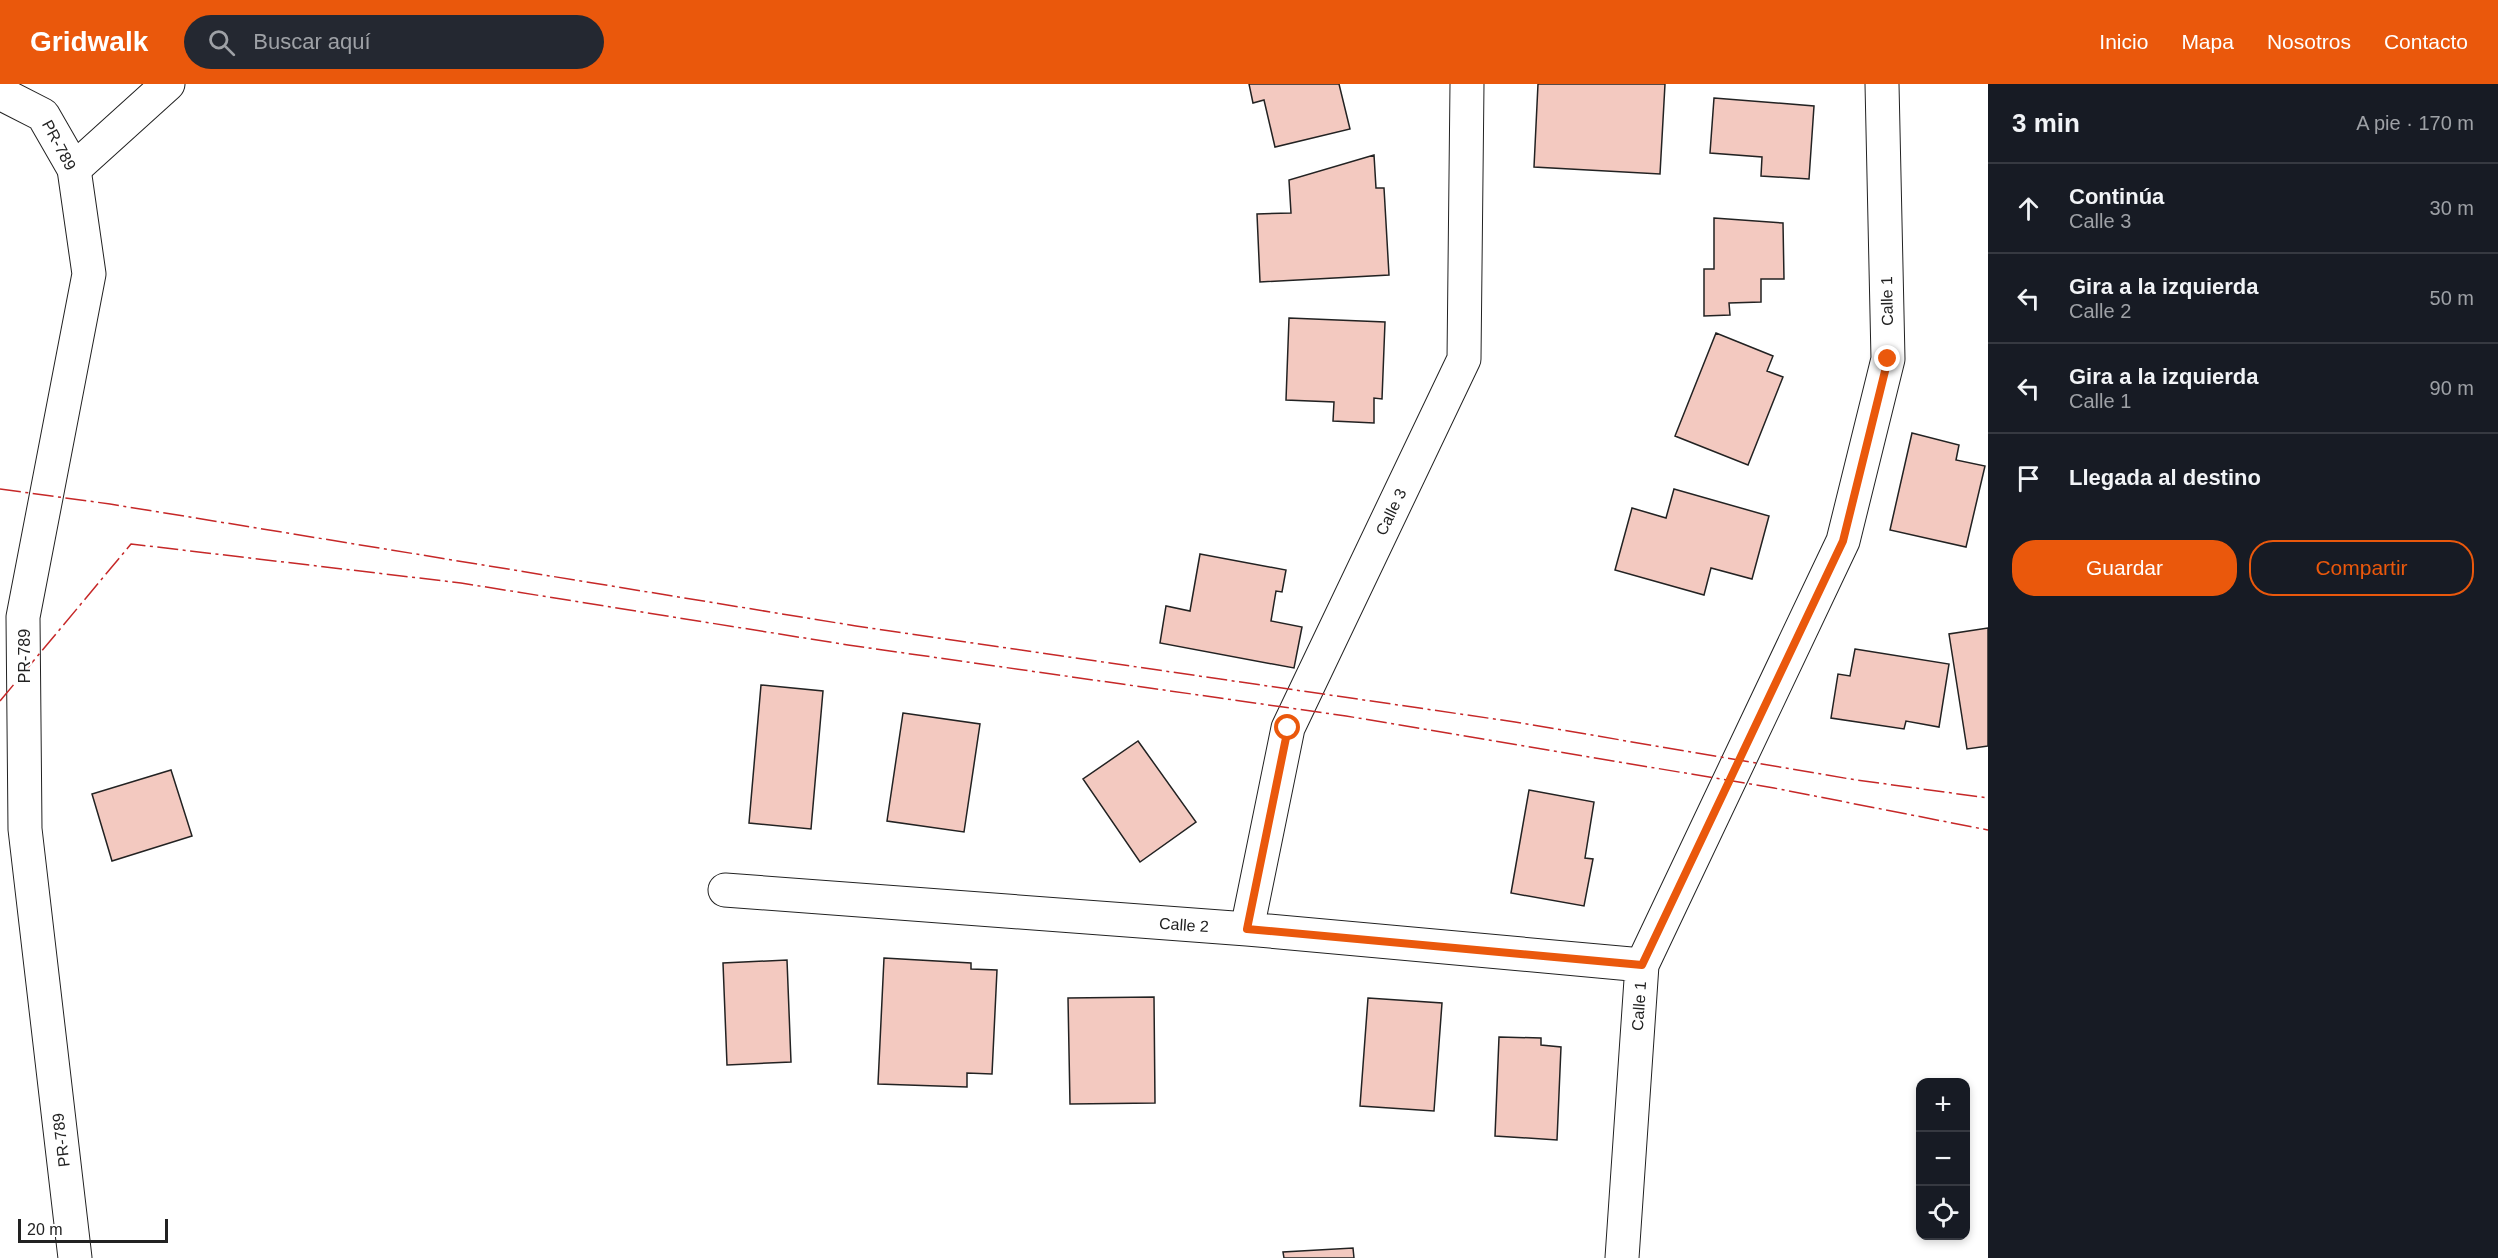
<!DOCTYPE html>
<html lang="es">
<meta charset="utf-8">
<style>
:root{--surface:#171b24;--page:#242831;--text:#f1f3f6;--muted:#9ea1a6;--line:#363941;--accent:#ea580c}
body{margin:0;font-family:Helvetica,sans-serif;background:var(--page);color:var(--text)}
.controls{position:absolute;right:18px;bottom:18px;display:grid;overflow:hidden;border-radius:12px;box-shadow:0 3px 9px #0003}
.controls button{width:54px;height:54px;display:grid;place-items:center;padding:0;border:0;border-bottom:2px solid var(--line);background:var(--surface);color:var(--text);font:30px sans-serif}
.scale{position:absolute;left:18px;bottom:15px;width:150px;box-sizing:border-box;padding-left:6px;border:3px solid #222;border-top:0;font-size:16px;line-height:21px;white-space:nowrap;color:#222;-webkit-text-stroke:4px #fff;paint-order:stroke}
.stop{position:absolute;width:18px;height:18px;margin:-14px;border:4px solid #ea580c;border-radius:50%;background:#fff}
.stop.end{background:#ea580c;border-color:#fff;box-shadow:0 2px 6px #0008}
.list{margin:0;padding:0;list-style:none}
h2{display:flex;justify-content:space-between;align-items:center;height:78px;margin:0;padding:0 24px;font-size:26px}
h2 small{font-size:20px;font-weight:400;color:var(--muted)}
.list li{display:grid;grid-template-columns:39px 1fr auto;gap:18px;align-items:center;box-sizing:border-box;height:90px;padding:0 24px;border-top:2px solid var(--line)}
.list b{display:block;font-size:22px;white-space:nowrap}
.list p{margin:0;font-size:20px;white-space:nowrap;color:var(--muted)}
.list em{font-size:20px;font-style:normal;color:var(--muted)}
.actions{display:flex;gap:12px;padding:18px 24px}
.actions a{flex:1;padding:14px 0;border:2px solid var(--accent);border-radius:24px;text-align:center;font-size:21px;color:var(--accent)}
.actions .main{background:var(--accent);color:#fff}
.icon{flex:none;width:33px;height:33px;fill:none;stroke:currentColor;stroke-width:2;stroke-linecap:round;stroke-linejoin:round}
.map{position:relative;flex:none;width:1988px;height:1174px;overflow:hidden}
header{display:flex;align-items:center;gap:36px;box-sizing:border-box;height:84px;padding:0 30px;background:var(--accent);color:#fff}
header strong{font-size:28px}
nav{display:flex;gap:33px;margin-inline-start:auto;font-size:21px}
.search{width:420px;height:54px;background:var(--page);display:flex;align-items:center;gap:15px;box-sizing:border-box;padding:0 21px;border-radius:33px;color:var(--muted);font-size:22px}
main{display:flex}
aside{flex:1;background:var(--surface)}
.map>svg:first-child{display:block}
.building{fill:#f3c9c0;stroke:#222;stroke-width:1.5}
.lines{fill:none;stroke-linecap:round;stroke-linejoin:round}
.minor-casing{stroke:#222;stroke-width:35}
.tertiary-casing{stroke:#222;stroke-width:35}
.minor{stroke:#fff;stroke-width:33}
.tertiary{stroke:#fff;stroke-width:33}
.power{stroke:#c62828;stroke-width:1.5;stroke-dasharray:21 4.5 3 4.5;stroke-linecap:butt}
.route{stroke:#ea580c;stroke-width:8}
.labels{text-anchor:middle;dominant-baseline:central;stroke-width:4.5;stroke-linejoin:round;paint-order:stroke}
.street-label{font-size:16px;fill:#222;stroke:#fff}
</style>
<header>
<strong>Gridwalk</strong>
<div class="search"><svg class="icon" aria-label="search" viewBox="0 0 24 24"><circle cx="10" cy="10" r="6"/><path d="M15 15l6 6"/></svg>Buscar aquí</div>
<nav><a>Inicio</a><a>Mapa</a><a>Nosotros</a><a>Contacto</a></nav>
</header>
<main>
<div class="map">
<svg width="1988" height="1174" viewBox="0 0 1988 1174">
<rect width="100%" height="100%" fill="#fff"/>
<!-- building -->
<path class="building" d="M1249,0H1339L1350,45L1275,63L1264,16L1253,19Z
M1538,0H1665L1660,90L1534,83Z
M1714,14L1814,22L1809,95L1761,92L1762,73L1710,69Z
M1374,71L1376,104H1384L1389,191L1260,198L1257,130L1291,129L1289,96Z
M1714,134L1783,139L1784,195H1761V218L1729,219L1730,231L1704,232V185H1714Z
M1289,234L1385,238L1382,315L1374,314V339L1333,337L1334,318L1286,316Z
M1716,249L1773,272L1767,287L1783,293L1748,381L1675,352Z
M1912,349L1959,361L1956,376L1985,382L1966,463L1890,446Z
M1674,405L1769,432L1752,495L1711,484L1704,511L1615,486L1632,424L1666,434Z
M1200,470L1286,486L1282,508L1276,507L1271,537L1302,543L1294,584L1160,559L1166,522L1190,527Z
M1988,544V662L1967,665L1949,550Z
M1855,565L1949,580L1939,643L1906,637L1904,645L1831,634L1838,590L1850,592Z
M761,601L823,607L811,745L749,739Z
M903,629L980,640L964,748L887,737Z
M1138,657L1196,738L1140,778L1083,695Z
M171,686L192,752L112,777L92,710Z
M1529,706L1594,718L1585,774L1593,775L1584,822L1511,809Z
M884,874L971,879V885L997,886L992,990L967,989V1003L878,1000Z
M787,876L791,978L727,981L723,879Z
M1154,913L1155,1019L1070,1020L1068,914Z
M1368,914L1442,919L1434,1027L1360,1022Z
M1499,953L1541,954V961L1561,963L1557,1056L1495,1052Z
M1353,1164L1354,1174H1284L1283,1168Z"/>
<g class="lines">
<defs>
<path id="minor" d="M74,85L168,0
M725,806L1247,845L1642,881
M1247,845L1288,644L1464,275L1467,0
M1622,1174L1642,881L1843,457L1888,275L1882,0"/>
<path id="tertiary" d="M0,9L43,31L74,85L89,190L23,533L25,745L75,1174"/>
</defs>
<!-- minor casing -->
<use href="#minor" class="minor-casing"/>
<!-- tertiary casing -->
<use href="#tertiary" class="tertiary-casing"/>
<!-- minor -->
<use href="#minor" class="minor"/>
<!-- tertiary -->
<use href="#tertiary" class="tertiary"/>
<!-- power -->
<path class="power" d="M0,405L110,420L856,542L1515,638L1850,695L1988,714
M0,617L131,460L461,499L848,561L1346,632L1774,704L1988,746"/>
</g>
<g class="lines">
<!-- route -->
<path class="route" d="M1288,644L1247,845L1642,881L1843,457L1888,275"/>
</g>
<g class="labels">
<!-- street labels -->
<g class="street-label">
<text transform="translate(59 61) rotate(62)">PR-789</text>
<text transform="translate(1887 217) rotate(-91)">Calle 1</text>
<text transform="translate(1391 428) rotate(-64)">Calle 3</text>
<text transform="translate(24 572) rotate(-90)">PR-789</text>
<text transform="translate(1184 841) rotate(4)">Calle 2</text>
<text transform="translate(1639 922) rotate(-86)">Calle 1</text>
<text transform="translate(61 1056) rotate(-97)">PR-789</text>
</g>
</g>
</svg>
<div class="controls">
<button>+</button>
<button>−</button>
<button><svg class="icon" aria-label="locate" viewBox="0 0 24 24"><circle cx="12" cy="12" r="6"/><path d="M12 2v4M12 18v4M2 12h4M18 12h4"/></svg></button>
</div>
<div class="scale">20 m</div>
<div class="stop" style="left:1288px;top:644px"></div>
<div class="stop end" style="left:1888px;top:275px"></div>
</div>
<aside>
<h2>3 min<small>A pie · 170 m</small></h2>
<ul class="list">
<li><svg class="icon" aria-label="ahead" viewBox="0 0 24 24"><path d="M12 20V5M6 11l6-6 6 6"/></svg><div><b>Continúa</b><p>Calle 3</p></div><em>30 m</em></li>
<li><svg class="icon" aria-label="left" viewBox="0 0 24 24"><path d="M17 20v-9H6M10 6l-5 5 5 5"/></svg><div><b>Gira a la izquierda</b><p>Calle 2</p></div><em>50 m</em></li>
<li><svg class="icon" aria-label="left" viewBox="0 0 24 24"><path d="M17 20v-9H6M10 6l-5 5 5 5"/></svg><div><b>Gira a la izquierda</b><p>Calle 1</p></div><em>90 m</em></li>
<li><svg class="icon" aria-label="arrive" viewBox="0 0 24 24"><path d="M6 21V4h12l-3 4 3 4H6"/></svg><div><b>Llegada al destino</b></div></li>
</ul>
<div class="actions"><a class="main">Guardar</a><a>Compartir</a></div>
</aside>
</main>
